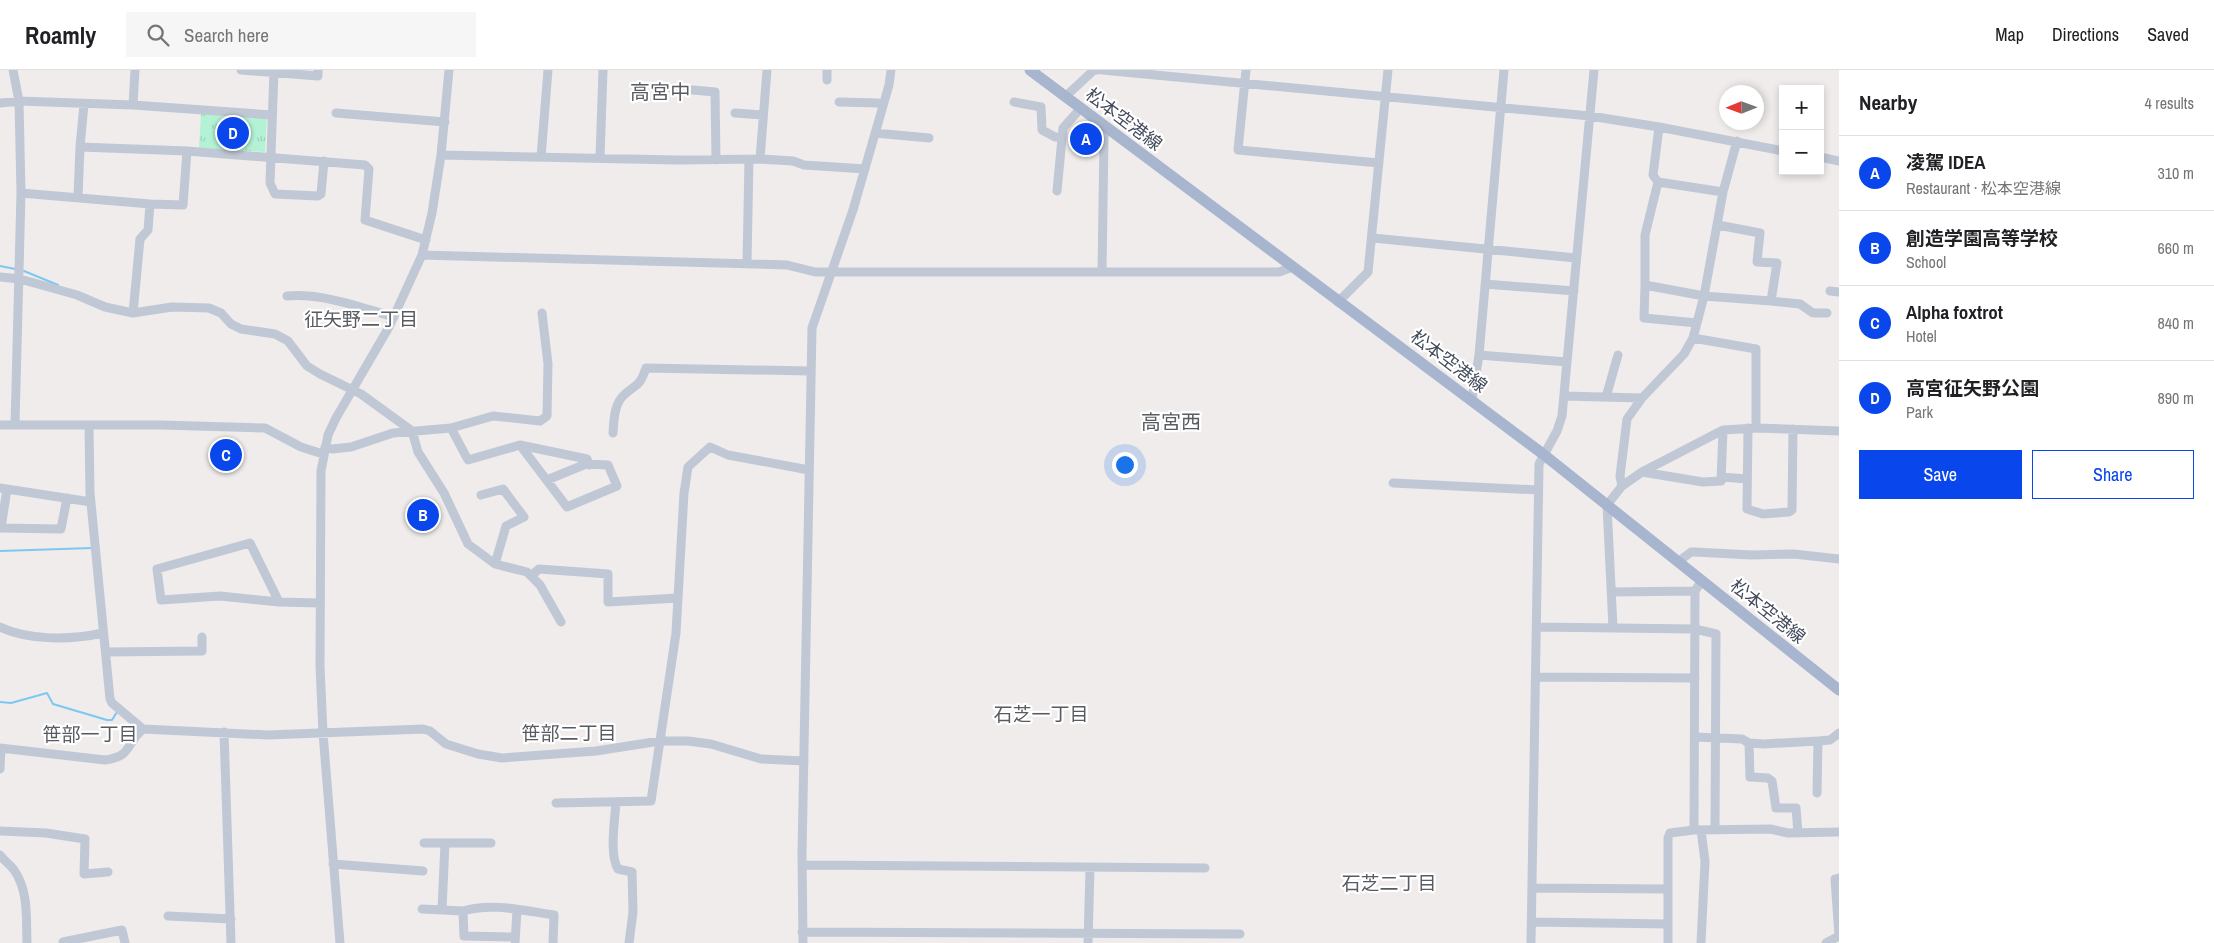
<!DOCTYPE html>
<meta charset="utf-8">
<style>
:root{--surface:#fff;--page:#f6f6f6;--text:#202124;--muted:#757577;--line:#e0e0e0;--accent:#0947ec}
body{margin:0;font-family:"Archivo Narrow","Noto Sans JP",sans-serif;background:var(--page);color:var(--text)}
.controls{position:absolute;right:15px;top:15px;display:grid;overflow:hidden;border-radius:0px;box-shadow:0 2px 8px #0003}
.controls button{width:45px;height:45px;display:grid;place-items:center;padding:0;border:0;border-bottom:1px solid var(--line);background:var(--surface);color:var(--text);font:25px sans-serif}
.compass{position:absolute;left:1719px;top:15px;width:45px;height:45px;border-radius:50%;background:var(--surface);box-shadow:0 2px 8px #0003;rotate:269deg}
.you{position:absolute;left:1124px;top:394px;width:18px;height:18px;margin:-12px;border:4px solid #fff;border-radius:50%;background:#1a73e8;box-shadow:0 0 0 8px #1a73e833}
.badge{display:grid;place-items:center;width:32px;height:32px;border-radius:50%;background:var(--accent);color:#fff;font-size:16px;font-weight:700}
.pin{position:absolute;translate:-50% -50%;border:2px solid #fff;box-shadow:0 1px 5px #0006}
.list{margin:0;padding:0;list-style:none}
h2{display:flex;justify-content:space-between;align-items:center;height:65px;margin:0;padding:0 20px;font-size:21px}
h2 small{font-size:16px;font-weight:400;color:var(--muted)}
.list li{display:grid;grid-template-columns:32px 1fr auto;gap:15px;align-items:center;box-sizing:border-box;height:75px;padding:0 20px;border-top:1px solid var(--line)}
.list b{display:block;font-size:19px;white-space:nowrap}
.list p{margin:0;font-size:16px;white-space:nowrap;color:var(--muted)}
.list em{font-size:16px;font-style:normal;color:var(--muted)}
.actions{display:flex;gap:10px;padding:15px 20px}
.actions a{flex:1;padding:11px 0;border:1px solid var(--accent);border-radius:0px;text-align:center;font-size:18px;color:var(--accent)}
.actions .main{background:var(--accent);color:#fff}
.icon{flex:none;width:28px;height:28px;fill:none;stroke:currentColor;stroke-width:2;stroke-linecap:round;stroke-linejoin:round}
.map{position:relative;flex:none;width:1839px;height:873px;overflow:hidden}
header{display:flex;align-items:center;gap:30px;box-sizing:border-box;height:70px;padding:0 25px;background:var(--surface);border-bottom:1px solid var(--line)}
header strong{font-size:24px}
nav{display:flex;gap:28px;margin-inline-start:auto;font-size:18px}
.search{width:350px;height:45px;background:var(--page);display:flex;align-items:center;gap:12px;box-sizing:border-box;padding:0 18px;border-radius:0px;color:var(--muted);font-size:19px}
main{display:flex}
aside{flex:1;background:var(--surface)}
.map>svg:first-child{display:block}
.park{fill:url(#park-tufts)}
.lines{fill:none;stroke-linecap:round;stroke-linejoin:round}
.stream{stroke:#7dc7f3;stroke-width:2}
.minor{stroke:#c0c8d5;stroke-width:9}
.major{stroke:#a8b5ce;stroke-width:11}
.labels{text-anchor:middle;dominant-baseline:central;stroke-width:4.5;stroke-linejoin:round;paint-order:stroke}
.street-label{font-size:18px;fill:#434b5b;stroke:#fff}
.neighbourhood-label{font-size:19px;fill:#585b61;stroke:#fff}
.quarter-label{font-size:20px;fill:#585b61;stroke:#fff}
</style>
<header>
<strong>Roamly</strong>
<div class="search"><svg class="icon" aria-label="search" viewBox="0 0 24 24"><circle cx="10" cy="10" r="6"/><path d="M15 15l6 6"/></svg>Search here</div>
<nav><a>Map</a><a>Directions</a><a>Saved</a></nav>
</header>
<main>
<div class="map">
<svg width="1839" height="873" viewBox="0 0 1839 873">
<defs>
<pattern id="park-tufts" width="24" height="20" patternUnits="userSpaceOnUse" patternTransform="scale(1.25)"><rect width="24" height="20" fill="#b4f2d6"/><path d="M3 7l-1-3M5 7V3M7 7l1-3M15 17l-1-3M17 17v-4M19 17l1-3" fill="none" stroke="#9cd1ba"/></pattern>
</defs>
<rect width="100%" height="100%" fill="#efeceb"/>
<!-- park -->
<path class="park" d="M201,43L267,47L265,82L199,78Z"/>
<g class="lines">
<!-- stream -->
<path class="stream" d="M0,196L15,199
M24,201L58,215
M0,481L92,478
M0,632L11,633L47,623L53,634L107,650H112L117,642"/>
<!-- minor -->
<path class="minor" d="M13,0L19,31L21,123L15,355
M241,0L318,6V0
M274,0L270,113L275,124L318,126L321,124L324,91
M827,0V10
M1102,0L1590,46L1659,57L1783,81
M1246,0L1238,80L1379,93
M671,18L715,22L716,90
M1066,26L1094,0H1098
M839,32L878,33
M1014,32L1041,37L1042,60L1055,67H1062
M0,33L19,31L133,35L272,45
M133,35L135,0
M336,43L445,52
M735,43L763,45
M1659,57L1653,105L1658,112L1645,165V215L1704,226L1771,231L1777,193L1757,192L1760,163L1718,155
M875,63L929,68
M80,77L84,34
M441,85L677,90L760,89L793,91L804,95L865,99
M541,87L548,0
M1820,87L1839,91
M600,88L603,0
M760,89L767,0
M1658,112L1723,122
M1057,121L1063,58L1081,38
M21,123L150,134L183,135L187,81
M78,127L80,77L187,81L365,95L369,99L365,150L426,170
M1373,168L1576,188
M422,185L787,195L815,202H1279L1293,197
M747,193L749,89
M1102,202L1104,67L1106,58
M0,207L20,209L77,225L105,237L133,243L172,237L209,238L221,243L231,254L241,259L275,264L288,271L307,296L320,304L361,324L412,361L418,382L444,423L468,474L495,494L527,502L540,515L561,552
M1485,214L1574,221
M1645,215L1644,248L1697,253
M1830,221L1839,222
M287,226C322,223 360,237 394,247
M1771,231L1800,234L1813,243H1827
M1338,232L1368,202L1388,0
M133,243L140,169L148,160L150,134
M1693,268L1756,279V358
M1479,285L1567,292
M1564,326L1642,328
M1606,327L1618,285
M1472,329L1479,285L1504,0
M0,355H161L265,358L301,377L323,384
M89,356L90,423L110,629L112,633L143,659L268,665L423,659L430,661L446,674L478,684L502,688L596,681L660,671H688L711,674L761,689L804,691
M451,358L468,390L520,375L567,437L617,416L608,395L586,394L547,410
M1748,358L1747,439L1763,444L1789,442L1792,440L1793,359
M613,363C614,350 614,334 624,325C637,313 639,318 646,298L810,301
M520,375L587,389L589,395
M325,377L332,379L351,377L393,363L451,358L493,346L540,351L547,346L548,294L542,243
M1642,402L1703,412L1721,411L1723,360
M1722,407L1747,409
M1393,413L1538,420
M1622,416L1620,406L1627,349L1642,328L1684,284L1693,268L1704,226L1723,122L1737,71
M0,418L91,432
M7,419L1,458L61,459L67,428
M481,425L503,419L524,447L506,456L495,494
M1678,492L1691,482H1695L1751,485L1794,484L1839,489
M531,506L539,499L608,504V532L678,528
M1611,522L1695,521
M279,532L250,473L157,499L161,530L220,526L279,532L320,533
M0,557C30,571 71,570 103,563
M1537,557L1695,559L1716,564L1715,760
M1613,558L1607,435L1622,416L1642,402L1723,360L1756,358L1839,361
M106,582L202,581V567
M1536,607L1695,608
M224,662L231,873
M1695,667L1742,669L1749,673L1764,674L1818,671L1817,723
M1818,671L1830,670L1839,663
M1749,673L1750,707L1768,708L1772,711L1776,738H1796L1798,763
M0,678L105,690C133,686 125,674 143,659
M0,699L1,678
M616,732C615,749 609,785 618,799L632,802L633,842L629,873
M556,733L651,731L676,563L684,423L688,397L710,377L728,385L809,400
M1694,760L1695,521L1702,510
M0,761L46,763L85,769L84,804L108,802
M424,773H491
M0,785C4,791 10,794 14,800C29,821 26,849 27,873
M333,794L423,801
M802,795L1205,798
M1532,818L1668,819
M422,839L463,841L464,866L515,867
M442,840L445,773
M463,841C492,832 525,841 554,845L553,873
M168,846L231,849
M1532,852L1668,854
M802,862L1240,864
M63,872L122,860L125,873
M340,873L323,663L320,596L321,401L328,365L336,348L389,257L422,185L432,143L441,85L449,0
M515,873L517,840
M803,873L802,784L812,258L853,140L889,15L891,0
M1088,873L1090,798
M1531,873L1539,394L1557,361L1562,346L1594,0
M1668,873V768L1670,763L1694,760L1770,759L1788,763L1839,762
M1701,873L1705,791L1701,760
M1826,873L1839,866L1835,809L1839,808"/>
<!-- major -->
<path class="major" d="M1030,0L1543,384L1839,620"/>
</g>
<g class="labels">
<!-- street labels -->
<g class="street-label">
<text transform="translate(1124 49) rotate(37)">松本空港線</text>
<text transform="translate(1449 291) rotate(37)">松本空港線</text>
<text transform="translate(1768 541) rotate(39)">松本空港線</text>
</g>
<!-- neighbourhood labels -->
<g class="neighbourhood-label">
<text x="361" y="249">征矢野二丁目</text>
<text x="1041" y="644">石芝一丁目</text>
<text x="569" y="663">笹部二丁目</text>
<text x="90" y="664">笹部一丁目</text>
<text x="1389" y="813">石芝二丁目</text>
</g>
<!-- quarter labels -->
<g class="quarter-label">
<text x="660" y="21">高宮中</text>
<text x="1171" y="351">高宮西</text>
</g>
</g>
</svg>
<div class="controls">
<button>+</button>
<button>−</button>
</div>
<svg class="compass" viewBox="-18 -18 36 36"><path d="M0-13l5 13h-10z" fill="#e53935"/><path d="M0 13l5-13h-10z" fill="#757577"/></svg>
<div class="you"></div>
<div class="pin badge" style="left:1086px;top:69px">A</div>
<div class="pin badge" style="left:423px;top:445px">B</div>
<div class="pin badge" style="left:226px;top:385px">C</div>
<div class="pin badge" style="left:233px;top:63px">D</div>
</div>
<aside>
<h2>Nearby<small>4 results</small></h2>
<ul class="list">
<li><span class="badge">A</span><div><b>凌駕 IDEA</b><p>Restaurant · 松本空港線</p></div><em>310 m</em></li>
<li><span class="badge">B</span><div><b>創造学園高等学校</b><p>School</p></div><em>660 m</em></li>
<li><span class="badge">C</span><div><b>Alpha foxtrot</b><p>Hotel</p></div><em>840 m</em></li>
<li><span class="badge">D</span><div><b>高宮征矢野公園</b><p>Park</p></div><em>890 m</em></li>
</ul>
<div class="actions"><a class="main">Save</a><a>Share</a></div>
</aside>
</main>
